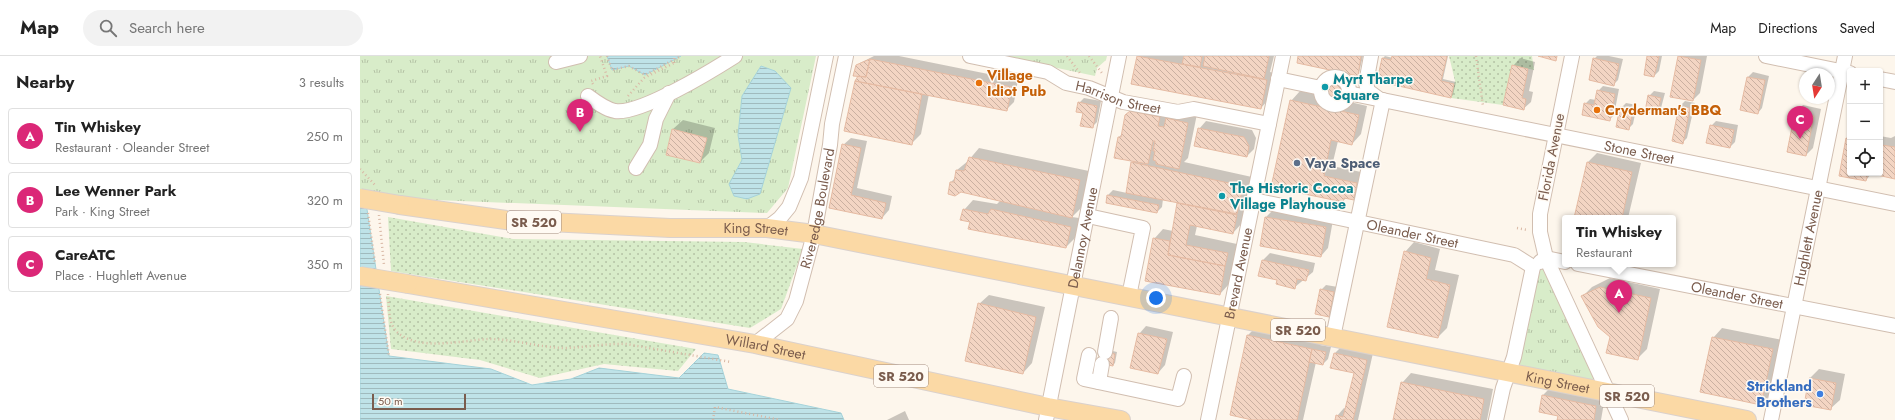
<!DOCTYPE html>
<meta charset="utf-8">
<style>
:root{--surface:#fff;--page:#f2f2f2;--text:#222;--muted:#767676;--line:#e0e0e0;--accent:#db2777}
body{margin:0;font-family:Jost,sans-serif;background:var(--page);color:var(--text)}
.controls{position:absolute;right:12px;top:12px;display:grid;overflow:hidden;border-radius:4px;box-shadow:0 1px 3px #0004}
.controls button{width:36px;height:36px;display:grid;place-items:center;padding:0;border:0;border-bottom:1px solid var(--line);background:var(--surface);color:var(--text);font:20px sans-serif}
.compass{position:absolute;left:1439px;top:12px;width:36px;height:36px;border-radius:50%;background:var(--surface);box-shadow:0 1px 3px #0004;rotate:192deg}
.scale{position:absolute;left:12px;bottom:10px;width:94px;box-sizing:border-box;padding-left:4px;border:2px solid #7a5c4d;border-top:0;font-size:11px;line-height:14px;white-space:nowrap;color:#7a5c4d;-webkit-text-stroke:3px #fffaf3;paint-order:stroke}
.you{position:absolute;left:796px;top:242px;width:14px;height:14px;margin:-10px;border:3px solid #fff;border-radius:50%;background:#1a73e8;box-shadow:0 0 0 6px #1a73e833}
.badge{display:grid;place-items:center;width:26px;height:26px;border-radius:50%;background:var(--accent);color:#fff;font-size:13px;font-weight:700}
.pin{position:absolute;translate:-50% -33px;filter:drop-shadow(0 1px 2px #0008)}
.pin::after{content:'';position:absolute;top:21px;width:14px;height:12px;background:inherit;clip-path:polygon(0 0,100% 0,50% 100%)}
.popup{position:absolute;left:1202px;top:159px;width:114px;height:52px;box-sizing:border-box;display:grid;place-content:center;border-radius:4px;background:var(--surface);filter:drop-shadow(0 1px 3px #0005);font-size:13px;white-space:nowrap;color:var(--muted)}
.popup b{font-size:15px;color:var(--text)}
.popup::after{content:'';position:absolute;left:50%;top:100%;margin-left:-8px;border:8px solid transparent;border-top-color:var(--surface)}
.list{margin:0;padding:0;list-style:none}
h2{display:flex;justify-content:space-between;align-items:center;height:52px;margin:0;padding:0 16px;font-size:17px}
h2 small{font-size:13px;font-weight:400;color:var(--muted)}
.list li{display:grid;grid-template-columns:26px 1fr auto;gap:12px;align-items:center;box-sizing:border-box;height:56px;margin:0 8px 8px;padding:0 8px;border:1px solid var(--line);border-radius:4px}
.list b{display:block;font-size:15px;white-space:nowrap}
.list p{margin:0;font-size:13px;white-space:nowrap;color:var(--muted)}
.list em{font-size:13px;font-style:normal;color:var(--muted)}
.icon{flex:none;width:22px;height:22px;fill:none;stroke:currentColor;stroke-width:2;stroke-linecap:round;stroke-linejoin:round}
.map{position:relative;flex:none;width:1535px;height:364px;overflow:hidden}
header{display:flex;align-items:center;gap:24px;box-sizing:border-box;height:56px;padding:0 20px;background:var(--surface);border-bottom:1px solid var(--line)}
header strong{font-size:19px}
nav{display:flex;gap:22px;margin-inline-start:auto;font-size:14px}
.search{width:280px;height:36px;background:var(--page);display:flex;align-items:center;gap:10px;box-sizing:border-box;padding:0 14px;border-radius:22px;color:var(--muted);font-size:15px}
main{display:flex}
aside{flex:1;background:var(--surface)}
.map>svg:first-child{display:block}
.grass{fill:url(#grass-dots)}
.park{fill:url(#park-tufts)}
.water{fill:url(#water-rules);stroke:#a5d3da}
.shadow{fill:#0003}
.building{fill:url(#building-back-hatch);stroke:#e6bba3}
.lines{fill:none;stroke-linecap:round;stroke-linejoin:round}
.minor-casing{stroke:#d1beb0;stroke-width:16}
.major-casing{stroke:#dad1cd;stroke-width:20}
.path{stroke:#d9b8a5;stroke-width:2.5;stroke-dasharray:1 3;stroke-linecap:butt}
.minor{stroke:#fff;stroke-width:14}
.major{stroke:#fbd9a5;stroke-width:18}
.major-bridge-casing{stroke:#dad1cd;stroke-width:20;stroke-linecap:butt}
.path-bridge{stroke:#d9b8a5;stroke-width:2.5;stroke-dasharray:1 3;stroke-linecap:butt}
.major-bridge{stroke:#fbd9a5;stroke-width:18}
.food-dot{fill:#e8710a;stroke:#fffaf3;stroke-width:1.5}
.culture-dot{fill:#0f9aa8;stroke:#fffaf3;stroke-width:1.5}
.service-dot{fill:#5c6f8a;stroke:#fffaf3;stroke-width:1.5}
.shop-dot{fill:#3f7fe0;stroke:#fffaf3;stroke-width:1.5}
.labels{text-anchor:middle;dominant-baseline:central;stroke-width:3;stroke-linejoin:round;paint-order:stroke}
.shield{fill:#fffaf3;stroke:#a28b7f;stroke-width:1}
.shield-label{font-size:13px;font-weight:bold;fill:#7a5c4d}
.food-label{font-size:14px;font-weight:bold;fill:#c56008;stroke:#fffaf3;text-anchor:start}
.culture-label{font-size:14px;font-weight:bold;fill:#0d838f;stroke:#fffaf3;text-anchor:start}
.street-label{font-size:14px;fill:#7a5c4d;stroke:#fffaf3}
.service-label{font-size:14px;font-weight:bold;fill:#4e5e75;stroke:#fffaf3;text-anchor:start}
.shop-label{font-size:14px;font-weight:bold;fill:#366cbe;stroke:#fffaf3;text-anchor:end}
</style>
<header>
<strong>Map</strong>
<div class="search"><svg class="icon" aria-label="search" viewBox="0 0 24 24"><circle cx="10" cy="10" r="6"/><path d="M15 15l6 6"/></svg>Search here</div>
<nav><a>Map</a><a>Directions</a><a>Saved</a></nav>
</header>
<main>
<aside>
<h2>Nearby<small>3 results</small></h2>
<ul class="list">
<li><span class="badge">A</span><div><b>Tin Whiskey</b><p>Restaurant · Oleander Street</p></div><em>250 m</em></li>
<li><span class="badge">B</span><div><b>Lee Wenner Park</b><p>Park · King Street</p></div><em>320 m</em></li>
<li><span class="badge">C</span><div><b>CareATC</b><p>Place · Hughlett Avenue</p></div><em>350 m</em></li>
</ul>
</aside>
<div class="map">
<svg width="1535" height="364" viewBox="0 0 1535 364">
<defs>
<pattern id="grass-dots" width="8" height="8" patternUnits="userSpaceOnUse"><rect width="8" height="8" fill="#d8ecc9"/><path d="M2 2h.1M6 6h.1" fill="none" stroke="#b4c2a5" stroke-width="1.8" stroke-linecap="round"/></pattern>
<pattern id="park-tufts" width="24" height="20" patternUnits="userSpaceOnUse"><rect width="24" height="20" fill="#d8ecc9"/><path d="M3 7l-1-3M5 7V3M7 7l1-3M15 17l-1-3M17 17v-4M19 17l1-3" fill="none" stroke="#b4c2a5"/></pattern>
<pattern id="water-rules" width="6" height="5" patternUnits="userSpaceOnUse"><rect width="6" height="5" fill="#bfe3e8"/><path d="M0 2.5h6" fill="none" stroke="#a0bbbe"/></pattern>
<pattern id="building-back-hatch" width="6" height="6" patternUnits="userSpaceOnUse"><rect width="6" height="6" fill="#f3d5c3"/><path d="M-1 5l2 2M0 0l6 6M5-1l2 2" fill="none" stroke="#cab0a1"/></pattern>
</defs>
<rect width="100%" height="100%" fill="#fdf6ec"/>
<!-- grass -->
<path class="grass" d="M1089,0H1172L1174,14L1152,9L1143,49L1091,42L1095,25Z
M28,161L153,183L384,186L443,193L421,253L390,272L31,215Z
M26,240L336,293L318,315L244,308L180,322L120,304L31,293Z"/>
<!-- park -->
<path class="park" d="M0,0H247L252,14L269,10L285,19L321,0H456L428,132L407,157L0,141Z
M640,0H747L746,4L737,12L735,20Z
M1183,212L1235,326L1158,310L1179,215Z"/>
<!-- water -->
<path class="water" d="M247,0H321L285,19L269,10L252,14Z
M401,10L415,15L431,32L400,138L387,143L374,140L369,128L382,104L378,79L382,40Z
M0,139L5,140L29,300L131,313L172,329L211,323L239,312L319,322L344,297L358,299L368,333L481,357L484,364H0Z"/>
<!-- shadow -->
<path class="shadow" d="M514,0H539L658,24L654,46L646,54L569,38L561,78L551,88L498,24L500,7Z
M778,0H914L910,16L914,17L908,44L901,52L773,27Z
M939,0H1003L999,17L997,19Z
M1025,0L1033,2V0H1088L1083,23L1096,26L1093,39L1091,41L1018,24L1023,2Z
M1237,0H1249L1263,3L1258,24L1253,29L1234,3Z
M1288,0H1302L1299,15L1294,20Z
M1319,0H1347L1340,37L1333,44L1312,40Z
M1160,2L1175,6L1169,35L1173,36L1171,46L1163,53L1153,10Z
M1393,16L1409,20L1402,52L1398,57L1381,53L1388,21Z
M982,21L987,26L986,34L981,40L973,42L1007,50L1001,78L992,88L978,85L972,110L1006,117L1003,133L994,143L987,141L983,145L913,130L931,45L940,35L972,42L968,29L973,24Z
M1243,30L1259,33L1254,59L1249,64L1225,48L1230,43L1236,44L1238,35Z
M1294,35L1305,37L1301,52L1297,57L1289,40Z
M724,42L741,45L737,66L732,71L719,47Z
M1325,45L1335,47L1327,82L1322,87L1313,85L1320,50Z
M1266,47L1277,49L1273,68L1268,73L1261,52Z
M1443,49L1461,53L1453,92L1446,99L1436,57Z
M776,50L809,52L807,63L816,54L837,58L828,102L824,106L892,121L882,167L873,177L837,170L835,179L877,188L869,228L860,238L786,224L794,183L803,173L813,175L819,146L803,143L802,151L797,156L747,146L748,139L753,134L767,137L772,107L775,105L759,81L762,78L766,60Z
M323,64L355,72L349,97L340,106L313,73Z
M846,65L892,74L896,82L894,93L887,100L839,73Z
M1356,65L1378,69L1375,86L1370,91L1351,70Z
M1490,80V117H1520V80L1531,82L1535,80V122L1512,117L1506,124L1480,119L1487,82Z
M491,82L507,85L497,132L532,140L529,154L522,162L470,151L483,89Z
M619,92L729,115L721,152L712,161L719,162L715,182L706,191L612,165L604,154L613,144L637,148L641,144L590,127L596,121L597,114L608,105Z
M1237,97L1281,107L1268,162H1215L1227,107Z
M913,154L973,164L968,192L961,200L901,190L906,161Z
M1054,186L1080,193L1075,214L1099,219L1087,272L1078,281L1045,196Z
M910,197L955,207L953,216L935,231L918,223L899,219L903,204Z
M1250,222L1300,233L1287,293L1278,302L1222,241L1232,231Z
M966,229L978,231L973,255L969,260L961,234Z
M629,239L685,251L672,307L663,317L619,248Z
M786,270L813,276L805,309L798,317L779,278Z
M897,270L961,283L960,289L971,291L968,303L963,308L956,306L943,364H896L888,279Z
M1362,272L1422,284L1410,339L1401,348L1353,282Z
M982,290L1013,297L998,364H976L977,360L984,352L986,353L995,316L975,297Z
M744,293L757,296L755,307L753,309Z
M1459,313L1485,318L1480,344L1470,353L1450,322Z
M1051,317L1133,333L1127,364H1034L1042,327Z
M1192,330L1245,341L1241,364H1198L1199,359L1183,339Z
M545,355L549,364H527Z"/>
<!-- building -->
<path class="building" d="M777,0L907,24L901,53L771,28Z
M824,0H842L840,11L822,8Z
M845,0H909L904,23L843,10Z
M938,0H1001L998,20L937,7Z
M1032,0H1087L1081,25L1094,28L1091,42L1017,25L1022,2L1031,4Z
M1178,0H1197L1196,5Z
M1287,0H1299L1294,21L1284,19Z
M1318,0L1341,4L1333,45L1310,41Z
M1233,2L1259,8L1254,30L1229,24Z
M510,3L652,31L647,55L495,25L498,20L506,21Z
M510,3L506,21L493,20L496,9Z
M1152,9L1168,13L1162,42L1166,43L1164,54L1143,49Z
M1387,21L1405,24L1398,58L1380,54Z
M495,25L562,38L552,89L484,75Z
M977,26L983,31L981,40L972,44L965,37L967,28Z
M1237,34L1255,38L1250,65L1222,59L1224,47L1234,49Z
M1288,39L1301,42L1297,58L1285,56Z
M930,44L999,59L992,89L971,84L964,120L997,127L994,144L984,142L983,146L911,131Z
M718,46L737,50L733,72L720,70L723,57L716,56Z
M1319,50L1330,52L1323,88L1312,85Z
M1260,51L1273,54L1269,74L1256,71Z
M770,55L800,61L798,70L804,71L806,62L828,67L819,113L796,108V105L793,104L795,95H793L795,85H793L788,108L754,102L758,81H761L765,59Z
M1435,56L1454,60L1446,100L1427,96Z
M1350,69L1374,74L1370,92L1346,87Z
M838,72L884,81L889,90L887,101L834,90Z
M312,73L347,82L340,107L306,99Z
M1486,82L1490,83V117H1517V119L1508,118L1506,125L1479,120Z
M482,88L501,92L491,139L526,147L522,163L469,152Z
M1522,89L1535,91V123L1517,119V117H1520V102Z
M609,101L720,124L712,162L601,136L595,140L588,138L590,126H594L596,114L604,115Z
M771,106L883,130L877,158L766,137Z
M1227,106L1272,116L1262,162H1214Z
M747,139L799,149L797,157L746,147Z
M817,147L877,159L873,178L830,169L826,189L868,197L865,210L808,199Z
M603,153L628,158L631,153L711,171L706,192L608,173L610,166L600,164Z
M905,161L966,171L961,201L900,190Z
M793,182L810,185L808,199L865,210L860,239L785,225Z
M1044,195L1071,202L1066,223L1090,229L1078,282L1027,271Z
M902,204L949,214L946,225L937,223L935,233L916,228L917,224L898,220Z
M1240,231L1291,242L1278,304L1246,297L1250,281L1238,271L1221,240Z
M960,233L974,236L969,261L955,258Z
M618,247L676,261L663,318L605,305Z
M778,277L807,283L798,318L770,312Z
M887,279L952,293L937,364H892L870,359Z
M1352,281L1413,293L1401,349L1340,336Z
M952,293L966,296L963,309L949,306Z
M740,295L755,298L753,310L738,307Z
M974,297L1007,304L993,364H975L976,359L983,361L994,317L970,312Z
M1449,322L1476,327L1471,354L1444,349Z
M1041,326L1124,343L1120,364H1033Z
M1182,339L1236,350L1234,364H1197L1198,360L1179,356Z"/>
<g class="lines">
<defs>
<g id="minor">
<path id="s1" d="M610,0L688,16L706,27L729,32L763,46L818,56L834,53L909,68"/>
<path d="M1011,0L1006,27L1008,35L1019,43"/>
<path d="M1212,0L1180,158V176L1186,202L1261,364"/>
<path d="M1406,0L1490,17"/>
<path d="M196,6L220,0"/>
<circle cx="975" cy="35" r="14"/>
<path d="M918,23L961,32"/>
<path d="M1520,23L1535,26"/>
<path id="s2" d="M988,37L1535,148"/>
<path d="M228,40C236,46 245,53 255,55C280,59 353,14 375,0"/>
<path d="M276,112L290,89L296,63L309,37"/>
<path id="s3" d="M894,144L1154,199L1173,211"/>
<path d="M728,160L783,172L769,240"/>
<path d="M407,172L420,162L429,151L441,122L466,0"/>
<path d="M1180,206L1186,202L1205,206"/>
<path id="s4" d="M1218,208L1535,270"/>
<path d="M973,281L1023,44"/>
<path id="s5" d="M395,288L427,263L436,245L454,178L470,89L472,68L486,0"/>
<path d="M745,296L751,262"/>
<path d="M729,299L724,323L818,343L824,320"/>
<path d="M739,326L742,308"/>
<path id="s6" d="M686,364L759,0"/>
<path id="s7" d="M848,364L923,0"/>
<path d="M1136,364L1143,332L1154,301L1173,211"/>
<path id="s8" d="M1411,364L1485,0"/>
</g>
<g id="major">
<path id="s9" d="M40,149L146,164L310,172H407L454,178L1387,364"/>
<path id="s10" d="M48,228L395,288L688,351L761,364"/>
</g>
</defs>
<!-- minor casing -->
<use href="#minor" class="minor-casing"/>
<!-- major casing -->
<use href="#major" class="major-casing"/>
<!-- path -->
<path class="path" d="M247,0L252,14L269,10L285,19L321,0
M707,0L720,17
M729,0L742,17
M1116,0L1123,50
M233,28L231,25L247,20L240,0
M268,40L284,22L314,7
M0,113L16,130
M8,157L15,207
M19,159L24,209
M1157,172L1167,174
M20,238L29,300
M28,238C29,249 28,268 37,276C59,296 103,284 129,283C153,283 178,291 202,292C224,292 245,287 266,288L371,306
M353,364L355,351L420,364"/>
<!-- minor -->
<use href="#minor" class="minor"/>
<!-- major -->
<use href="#major" class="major"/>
<defs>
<path id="major-bridge" d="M0,142L40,149
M0,220L48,228"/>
</defs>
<!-- major-bridge casing -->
<use href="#major-bridge" class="major-bridge-casing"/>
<!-- path-bridge -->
<path class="path-bridge" d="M314,7V0"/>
<!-- major-bridge -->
<use href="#major-bridge" class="major-bridge"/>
</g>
<!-- markers -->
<g class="food-dot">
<circle cx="619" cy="27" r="4"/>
<circle cx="1237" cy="54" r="4"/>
</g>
<g class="culture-dot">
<circle cx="965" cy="31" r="4"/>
<circle cx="862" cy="140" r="4"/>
</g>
<circle class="service-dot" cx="937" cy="107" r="4"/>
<circle class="shop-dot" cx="1460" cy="338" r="4"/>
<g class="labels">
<!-- shield labels -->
<g class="shield">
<rect x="147" y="155" width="54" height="22" rx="3"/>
<rect x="911" y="263" width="54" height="22" rx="3"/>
<rect x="514" y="309" width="54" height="22" rx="3"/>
<rect x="1240" y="329" width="54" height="22" rx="3"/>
</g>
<g class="shield-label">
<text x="174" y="166">SR 520</text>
<text x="938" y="274">SR 520</text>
<text x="541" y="320">SR 520</text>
<text x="1267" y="340">SR 520</text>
</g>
<!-- food labels -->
<g class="food-label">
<text x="627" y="19">Village<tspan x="627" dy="16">Idiot Pub</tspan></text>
<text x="1245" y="54">Cryderman's BBQ</text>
</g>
<!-- culture labels -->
<g class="culture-label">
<text x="973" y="23">Myrt Tharpe<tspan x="973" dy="16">Square</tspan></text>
<text x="870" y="132">The Historic Cocoa<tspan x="870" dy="16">Village Playhouse</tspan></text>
</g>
<!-- street labels -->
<g class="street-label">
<text stroke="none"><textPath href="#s1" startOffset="155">Harrison Street</textPath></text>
<text stroke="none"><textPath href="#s2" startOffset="297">Stone Street</textPath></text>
<text transform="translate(1191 101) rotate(-79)">Florida Avenue</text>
<text stroke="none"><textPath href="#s5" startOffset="156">Riveredge Boulevard</textPath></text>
<text stroke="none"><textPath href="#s9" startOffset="357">King Street</textPath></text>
<text stroke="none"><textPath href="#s3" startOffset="162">Oleander Street</textPath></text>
<text stroke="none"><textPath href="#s6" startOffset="186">Delannoy Avenue</textPath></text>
<text stroke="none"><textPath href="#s8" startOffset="186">Hughlett Avenue</textPath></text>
<text stroke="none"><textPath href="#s7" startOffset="150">Brevard Avenue</textPath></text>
<text stroke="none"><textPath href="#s4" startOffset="162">Oleander Street</textPath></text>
<text stroke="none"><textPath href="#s10" startOffset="363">Willard Street</textPath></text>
<text stroke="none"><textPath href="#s9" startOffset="1174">King Street</textPath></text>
</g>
<!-- service labels -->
<g class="service-label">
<text x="945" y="107">Vaya Space</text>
</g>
<!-- shop labels -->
<g class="shop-label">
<text x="1452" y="330">Strickland<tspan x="1452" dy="16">Brothers</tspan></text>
</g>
</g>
</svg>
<div class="controls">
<button>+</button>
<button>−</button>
<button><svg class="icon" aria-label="locate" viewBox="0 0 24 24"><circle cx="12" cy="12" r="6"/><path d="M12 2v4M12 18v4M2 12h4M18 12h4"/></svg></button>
</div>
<svg class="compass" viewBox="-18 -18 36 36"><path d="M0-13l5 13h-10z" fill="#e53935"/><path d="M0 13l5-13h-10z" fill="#767676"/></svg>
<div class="scale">50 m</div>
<div class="you"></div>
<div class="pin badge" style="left:1259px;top:257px">A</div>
<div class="popup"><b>Tin Whiskey</b>Restaurant</div>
<div class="pin badge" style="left:220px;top:76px">B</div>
<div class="pin badge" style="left:1440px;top:83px">C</div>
</div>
</main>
